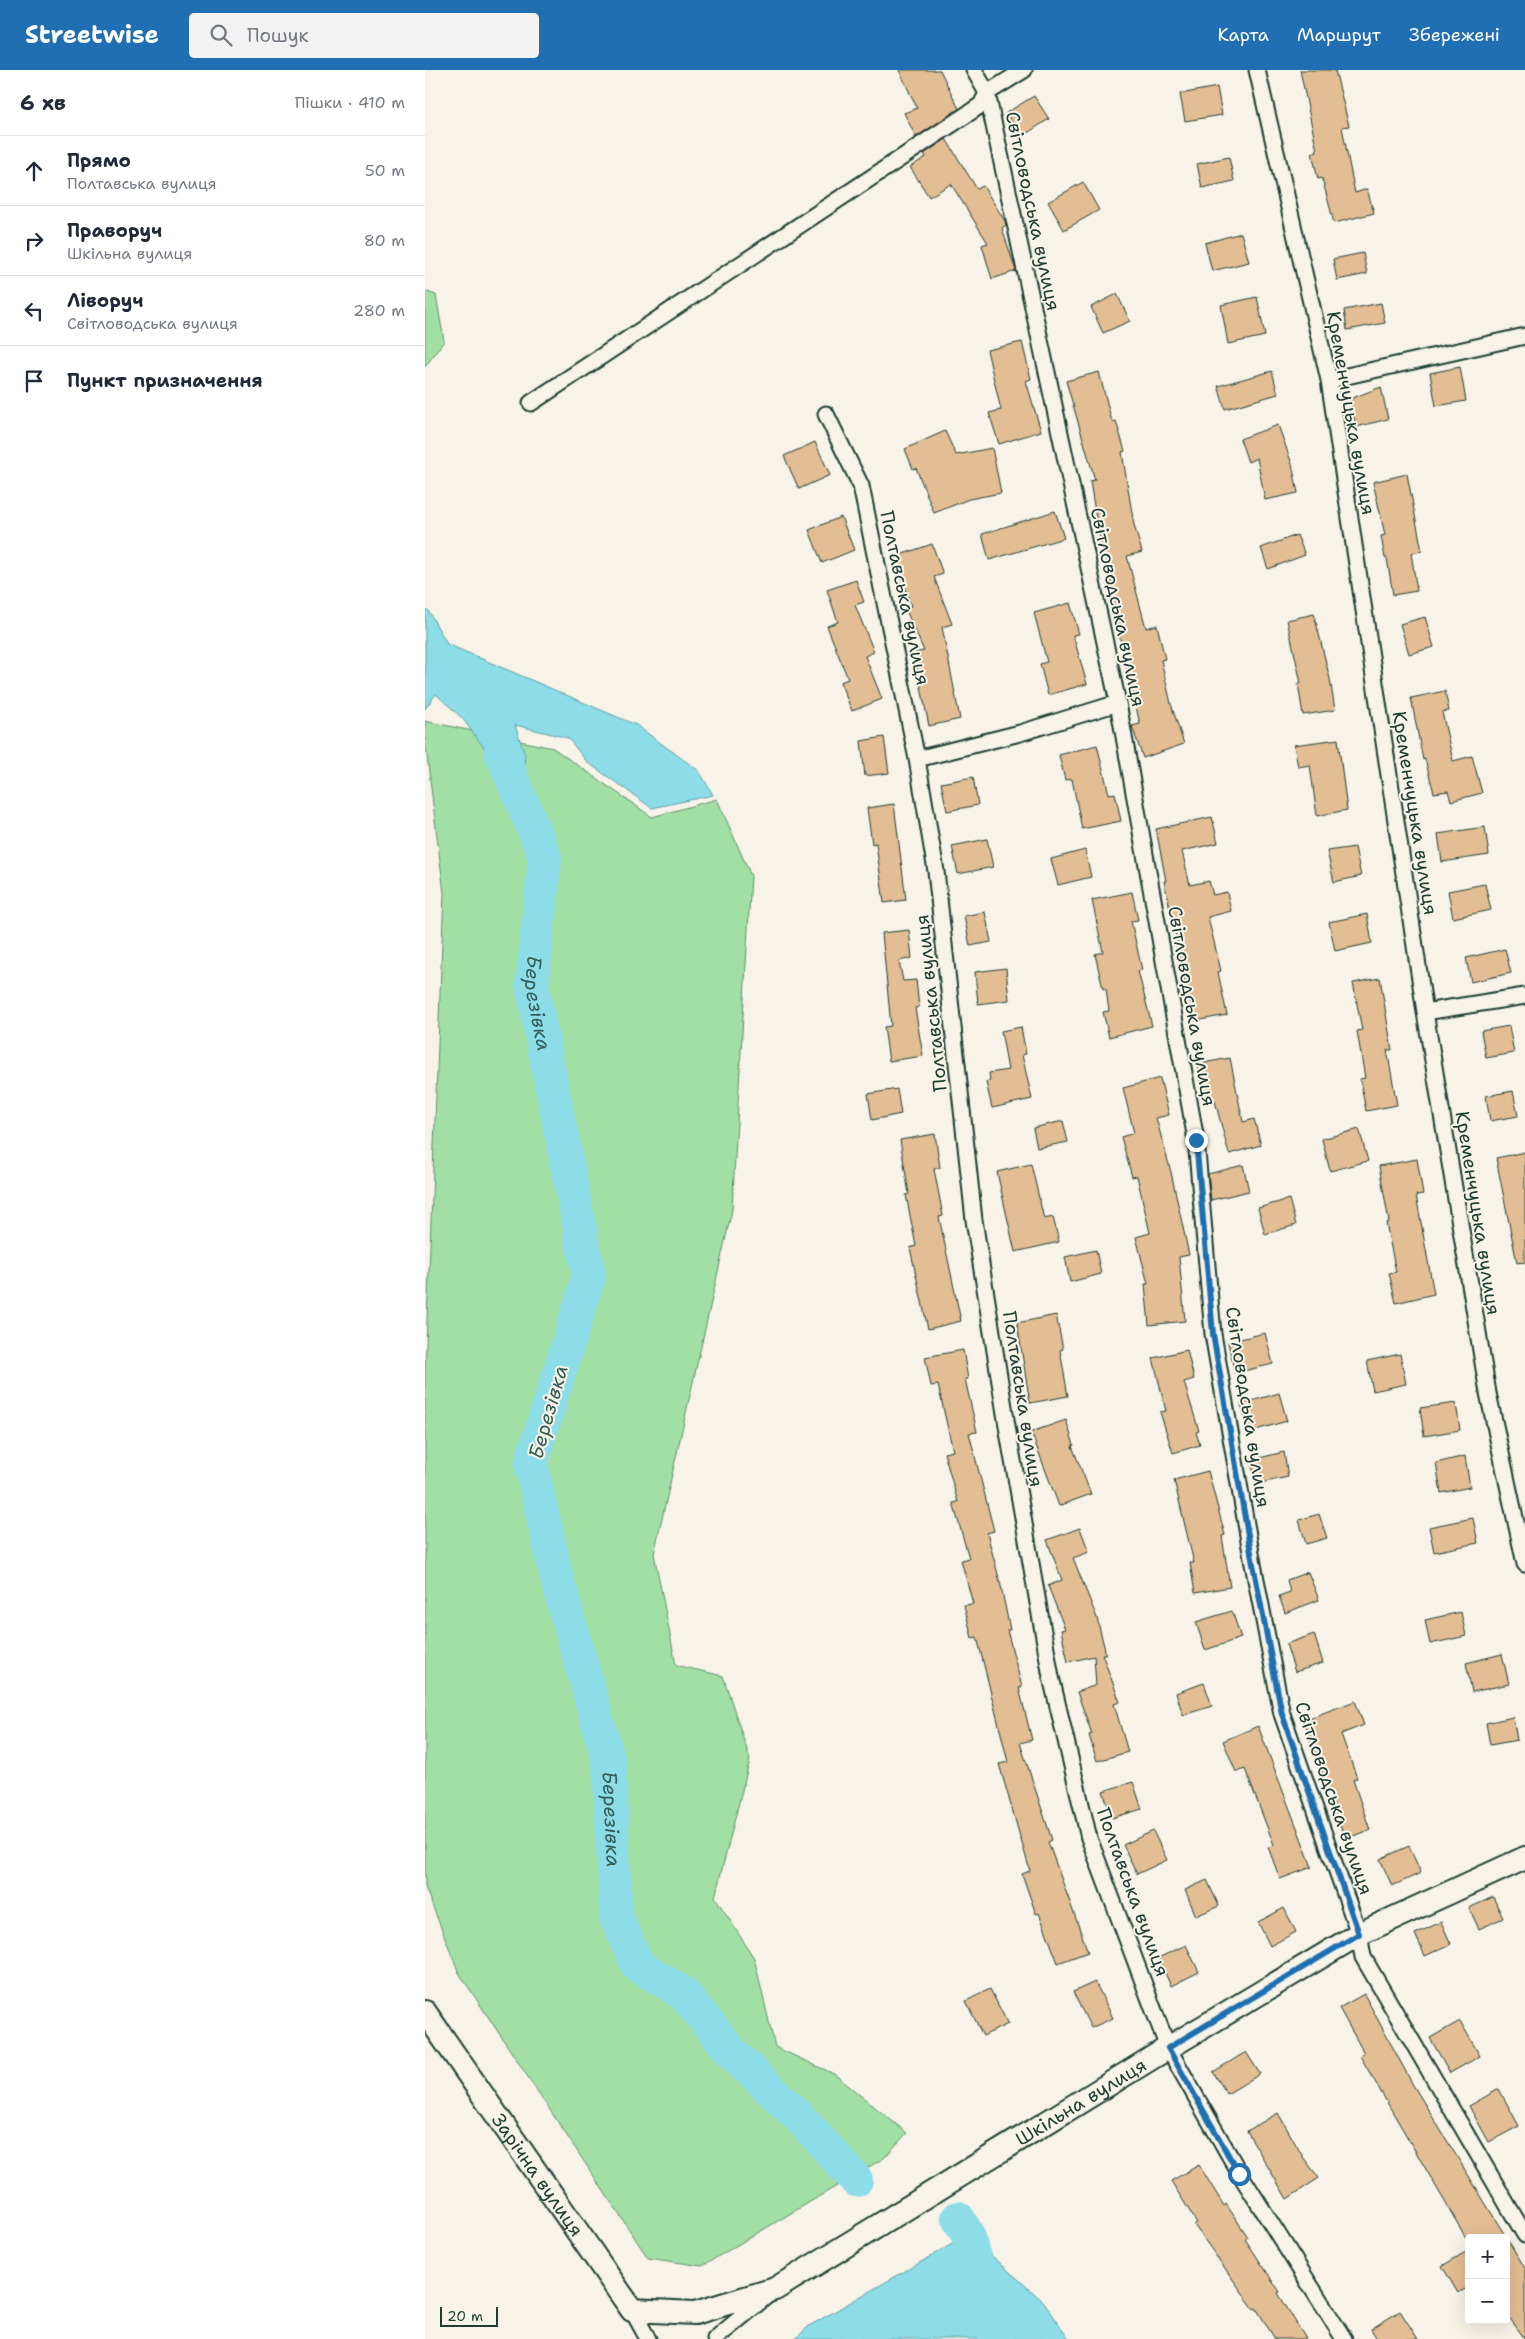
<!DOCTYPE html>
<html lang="uk">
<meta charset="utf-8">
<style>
:root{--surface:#fff;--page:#f2f2f3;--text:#1f2937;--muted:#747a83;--line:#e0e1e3;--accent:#1f6fb2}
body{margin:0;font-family:"Shantell Sans",sans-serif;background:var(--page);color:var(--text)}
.controls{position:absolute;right:15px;bottom:15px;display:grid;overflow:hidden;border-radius:5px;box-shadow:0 5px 20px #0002}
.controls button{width:45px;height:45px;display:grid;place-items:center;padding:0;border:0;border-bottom:1px solid var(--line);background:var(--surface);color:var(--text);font:25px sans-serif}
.scale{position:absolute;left:15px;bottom:12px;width:58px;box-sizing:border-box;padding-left:5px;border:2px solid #1f3d34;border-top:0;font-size:14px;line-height:18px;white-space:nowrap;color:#1f3d34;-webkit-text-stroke:4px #f7f3e8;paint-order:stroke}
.stop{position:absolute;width:15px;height:15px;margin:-11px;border:4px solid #1f6fb2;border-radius:50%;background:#fff}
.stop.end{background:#1f6fb2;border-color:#fff;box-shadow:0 1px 5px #0008}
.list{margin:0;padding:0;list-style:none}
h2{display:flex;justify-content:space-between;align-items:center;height:65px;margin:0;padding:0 20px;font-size:21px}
h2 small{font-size:16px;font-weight:400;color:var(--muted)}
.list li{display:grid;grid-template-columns:32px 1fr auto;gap:15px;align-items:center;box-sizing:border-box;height:70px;padding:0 20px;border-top:1px solid var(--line)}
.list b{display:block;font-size:19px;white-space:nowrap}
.list p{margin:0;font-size:16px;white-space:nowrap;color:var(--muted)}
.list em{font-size:16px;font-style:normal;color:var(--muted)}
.icon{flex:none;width:28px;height:28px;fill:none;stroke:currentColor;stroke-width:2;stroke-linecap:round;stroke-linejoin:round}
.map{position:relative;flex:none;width:1100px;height:2269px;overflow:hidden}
header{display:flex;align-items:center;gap:30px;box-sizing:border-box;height:70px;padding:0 25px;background:var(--accent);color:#fff}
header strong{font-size:24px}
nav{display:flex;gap:28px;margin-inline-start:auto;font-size:18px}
.search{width:350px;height:45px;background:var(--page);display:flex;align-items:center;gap:12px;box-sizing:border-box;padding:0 18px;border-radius:5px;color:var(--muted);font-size:19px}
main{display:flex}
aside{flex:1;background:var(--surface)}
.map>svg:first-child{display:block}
.green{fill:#a2dfa5;stroke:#608e6c}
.water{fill:#8ddde9;stroke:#619da1}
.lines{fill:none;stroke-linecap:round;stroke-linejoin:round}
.river{stroke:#8ddde9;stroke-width:34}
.building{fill:#e3bd93;stroke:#1f3d34}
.street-casing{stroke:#1f3d34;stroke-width:19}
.secondary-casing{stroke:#1f3d34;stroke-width:26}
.street{stroke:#f7f3e8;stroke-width:15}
.secondary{stroke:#f7f3e8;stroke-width:22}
.route{stroke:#1f6fb2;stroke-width:6}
.labels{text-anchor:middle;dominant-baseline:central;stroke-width:4;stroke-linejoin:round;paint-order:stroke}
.street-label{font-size:19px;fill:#1f3d34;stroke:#f7f3e8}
.water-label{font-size:20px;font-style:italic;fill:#355d58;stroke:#f7f3e8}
</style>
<header>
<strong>Streetwise</strong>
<div class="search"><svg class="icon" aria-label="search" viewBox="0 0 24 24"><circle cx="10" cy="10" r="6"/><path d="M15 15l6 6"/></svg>Пошук</div>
<nav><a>Карта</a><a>Маршрут</a><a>Збережені</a></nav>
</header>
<main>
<aside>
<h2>6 хв<small>Пішки · 410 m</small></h2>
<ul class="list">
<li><svg class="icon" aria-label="ahead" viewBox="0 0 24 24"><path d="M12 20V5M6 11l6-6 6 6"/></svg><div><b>Прямо</b><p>Полтавська вулиця</p></div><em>50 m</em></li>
<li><svg class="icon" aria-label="right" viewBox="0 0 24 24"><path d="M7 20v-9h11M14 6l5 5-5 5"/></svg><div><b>Праворуч</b><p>Шкільна вулиця</p></div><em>80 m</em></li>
<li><svg class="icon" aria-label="left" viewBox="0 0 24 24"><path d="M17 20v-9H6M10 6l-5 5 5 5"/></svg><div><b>Ліворуч</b><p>Світловодська вулиця</p></div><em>280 m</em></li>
<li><svg class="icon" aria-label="arrive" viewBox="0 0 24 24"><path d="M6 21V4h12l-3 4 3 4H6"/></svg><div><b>Пункт призначення</b></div></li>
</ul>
</aside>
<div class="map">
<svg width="1100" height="2269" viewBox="0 0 1100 2269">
<rect width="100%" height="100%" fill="#f7f3e8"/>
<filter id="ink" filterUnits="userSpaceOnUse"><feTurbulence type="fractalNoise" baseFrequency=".02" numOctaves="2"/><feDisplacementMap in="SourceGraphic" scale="10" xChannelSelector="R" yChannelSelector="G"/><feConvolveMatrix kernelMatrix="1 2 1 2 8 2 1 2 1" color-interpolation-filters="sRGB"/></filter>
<g filter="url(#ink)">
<!-- green -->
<path class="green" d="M0,221L11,225L19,271L0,297Z
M0,651L128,678L227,747L292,729L326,806L307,1140L229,1484L251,1595L298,1606L325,1689L290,1827L329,1888L350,1977L409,2004L482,2063L459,2088L277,2196L223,2188L34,1903L0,1817V1303L19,823L0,669Z"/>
<!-- water -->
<path class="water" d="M0,540H3L22,574L211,655L274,701L288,725L227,738L162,692L143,668L90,655L100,685L95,726L37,648L11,624L0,639Z
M543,2165L619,2232L644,2269H370L384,2256Z"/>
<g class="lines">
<!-- river -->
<g class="river">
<path id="s1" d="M76,682L120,787L107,916L164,1206L106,1394L132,1509L184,1692L191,1847L213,1896L258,1923L308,1984L376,2049L431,2110"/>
<path d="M533,2148L543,2165L572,2269"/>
</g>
</g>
<!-- building -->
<path class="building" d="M474,0H515L534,39L491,67L479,43L492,38Z
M875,0H910L924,56L917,57L930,123L942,119L949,143L909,153L897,108L893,109L887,83L892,81Z
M792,17L797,45L760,51L755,24Z
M609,26L624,49L596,67L581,43Z
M521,69L552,119L558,116L580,151L581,155L577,158L591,201L567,209L557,175L563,173L526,114L504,127L485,97L501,87L499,84Z
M804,87L809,111L777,118L772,94Z
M658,112L674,140L639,160L623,132Z
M816,163L824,192L787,201L780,173Z
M938,183L942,204L912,210L908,189Z
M692,224L705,251L678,263L666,237Z
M832,227L840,266L803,274L796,235Z
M956,233L960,253L922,260L919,240Z
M597,272L606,309L601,311L616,361L574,374L564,343L576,340L562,280Z
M1035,297L1041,331L1011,336L1005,303Z
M847,301L853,324L800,339L793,316Z
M674,302L687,352L691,351L700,381L697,382L709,455L717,482L702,486L721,558L732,555L740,589L736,590L746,634L759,674L718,688L707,656L715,654L694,564H696L682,513L688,511L673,461L665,411L670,410L641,311Z
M956,317L963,349L931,357L925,329Z
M853,355L867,394L873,423L840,430L832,388L823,392L815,369Z
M520,361L531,385L567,378L576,423L544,429L509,443L491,398L488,399L480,379Z
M390,372L405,405L374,419L359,386Z
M982,404L997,481L986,483L992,521L968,525L962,488H960L956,466L960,465L948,412Z
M630,441L639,468L564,490L557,464Z
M416,447L429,480L397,493L384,460Z
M872,465L880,485L843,499L836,478Z
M507,474L518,504L509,507L527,554L517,557L535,649L504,656L489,583L499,581L480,538L486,536L469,487Z
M431,510L439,532L430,535L449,582L440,586L457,629L427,641L415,612L423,609L402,556L413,552L402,520Z
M645,533L654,564L648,565L662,614L623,625L615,594L622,592L609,543Z
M889,544L905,609L910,640L878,645L873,614L876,613L862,550Z
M1000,547L1009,577L984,584L975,554Z
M1020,621L1024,641L1017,642L1028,691L1047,686L1057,723L1026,731L1023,721L1009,723L1000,689L998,690L986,628Z
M459,667L464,703L440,706L436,671Z
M913,669L922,740L892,746L885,695L873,697L869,675Z
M672,675L684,724L690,723L696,751L657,759L647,709L640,710L634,685Z
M548,707L553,735L522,741L516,713Z
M469,734L481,830L459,833L451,773L447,774L442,738Z
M787,747L793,773L757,781L765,815L784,811L788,825L802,822L806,841L783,847L796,901L793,902L802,945L770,951L751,877L753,876L739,811H741L731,759Z
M1060,757L1064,785L1017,792L1013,764Z
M562,769L568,797L533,804L527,776Z
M930,777L936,806L909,812L902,781Z
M660,780L666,807L633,815L626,789Z
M1060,814L1066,840L1028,848L1023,821Z
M707,822L713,850L706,851L717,900L713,901L727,956L684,967L678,942L684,941L681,919H678L670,884L678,882L667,830Z
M560,842L566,872L545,876L539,846Z
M942,844L947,873L910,881L904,852Z
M484,860L487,888L474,891L478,911L491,910L494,937L490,938L498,986L464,991L459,957L466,956L457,863Z
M1080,879L1086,903L1046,912L1041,888Z
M581,898L584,930L553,934L550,902Z
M955,908L967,980H962L972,1035L941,1041L935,1009L940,1008L932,961L937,960L928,913Z
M1084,956L1089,983L1061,988L1056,961Z
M596,957L601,984L597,985L607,1029L567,1038L561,1012L565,1011L564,1003L583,1000L576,961Z
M805,988L818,1052L829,1049L836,1075L804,1084L790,1031L780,1033L773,994Z
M735,1008L744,1045L731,1048L746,1102L764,1185L754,1187L760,1251L724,1255L720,1214H723L711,1167L725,1163L712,1106L707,1107L696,1067L709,1063L698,1018Z
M472,1019L476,1044L447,1050L443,1024Z
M1088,1021L1093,1046L1065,1051L1061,1026Z
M638,1051L643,1072L612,1078L608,1058Z
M934,1059L943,1091L905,1101L897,1069Z
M510,1064L515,1098L509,1099L518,1146L514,1147L536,1251L503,1259L485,1178L491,1176L481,1125L484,1124L475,1070Z
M1100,1082V1192L1092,1193L1071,1088Z
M992,1089L998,1124L991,1125L1009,1224L971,1233L964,1203L971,1202L961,1153L964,1152L954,1096Z
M606,1094L619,1149L628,1147L634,1172L590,1182L572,1102Z
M818,1095L824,1121L786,1130L783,1104Z
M864,1129L871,1155L840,1164L833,1138Z
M671,1180L676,1204L645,1212L640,1187Z
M631,1245L638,1279L635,1280L643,1326L605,1333L592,1253Z
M840,1263L848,1294L810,1303L803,1272Z
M538,1280L543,1309H540L552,1362L544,1363L569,1461L562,1463L576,1516L585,1560H582L597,1617L594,1618L607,1670L595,1673L627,1770L623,1772L663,1882L633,1893L614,1843L611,1844L597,1804L605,1801L574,1694L583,1692L552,1567L547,1568L539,1535L548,1534L536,1490L544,1488L528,1433L533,1432L519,1383L528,1381L513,1315L506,1316L500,1287Z
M762,1280L769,1309L759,1312L774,1361L771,1362L775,1375L748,1383L735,1342L741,1341L728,1288Z
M975,1284L981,1314L948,1321L942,1291Z
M854,1323L862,1351L824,1362L816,1334Z
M1031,1333L1035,1360L999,1366L995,1338Z
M641,1350L649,1375L647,1376L666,1424L634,1436L606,1362Z
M859,1382L863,1407L831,1414L826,1390Z
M1040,1386L1045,1417L1016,1423L1011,1393Z
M783,1401L800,1465L797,1466L805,1517L770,1523L765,1493H769L749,1410Z
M894,1444L902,1468L881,1474L874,1450Z
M1048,1448L1053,1473L1009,1482L1004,1457Z
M655,1458L664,1482L648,1488L672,1548L681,1584H677L695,1632L689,1634L703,1682L672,1691L664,1665L667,1664L652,1622L671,1615L669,1586L643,1592L636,1560L640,1559L623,1516L637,1510L622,1470Z
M883,1502L894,1530L860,1543L854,1526L865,1522L862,1510Z
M807,1541L816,1568L780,1580L771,1552Z
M1036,1542L1041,1566L1005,1574L1000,1550Z
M889,1564L898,1593L870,1602L861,1574Z
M1077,1584L1084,1614L1047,1622L1041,1593Z
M779,1613L787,1636L758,1645L751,1623Z
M930,1631L939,1655L916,1664L932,1708L928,1710L945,1760L920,1769L879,1650Z
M1088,1647L1092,1670L1065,1675L1061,1653Z
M833,1656L887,1797L855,1809L843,1777L849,1775L820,1699L811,1702L798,1671Z
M708,1712L717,1739L687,1748L678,1721Z
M728,1761L742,1790L712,1804L698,1775Z
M984,1776L996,1803L967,1816L955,1789Z
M782,1810L794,1836L771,1846L760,1820Z
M1068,1827L1078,1848L1054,1859L1044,1838Z
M859,1838L871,1862L845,1876L833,1852Z
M1016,1852L1026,1874L1000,1886L990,1864Z
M761,1875L774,1902L746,1916L733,1888Z
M670,1912L688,1948L666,1958L648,1922Z
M565,1919L583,1954L558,1966L541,1931Z
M939,1924L988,2015L1100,2198V2269L1081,2243V2168H1041L935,1986L939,1983L914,1938Z
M1035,1951L1055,1986L1025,2003L1005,1968Z
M821,1982L835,2004L802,2024L788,2002Z
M1074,2019L1094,2056L1064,2072L1044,2036Z
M853,2043L878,2087L894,2108L862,2129L822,2061Z
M774,2095L799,2136L801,2134L823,2167L820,2169L855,2222L853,2223L881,2269H850L831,2238L829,2239L769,2155L772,2153L746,2111Z
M1044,2180V2217L1033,2223L1017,2196Z
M975,2241L993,2269H952L946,2259Z"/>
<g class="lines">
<defs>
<path id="street" d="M549,0L562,23L693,633L771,1070L788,1264L828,1494L857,1644L934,1864L938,1887L1100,2165
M832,0L904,310L1000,942L1063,1323L1100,1494
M904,310L1100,266
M106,333L556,35L562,23L599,0
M401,344L436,416L492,689L511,801L549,1150L583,1362L626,1607L664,1768L743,1978L815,2104L919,2269
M492,689L595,663L693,633
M1000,942L1100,926
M207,2240L223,2269
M290,2269L343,2225"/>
<g id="secondary">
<path id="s2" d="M0,1942L207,2240L270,2243L350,2219L743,1978L934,1864L1100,1788"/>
</g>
</defs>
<!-- street casing -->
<use href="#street" class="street-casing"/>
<!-- secondary casing -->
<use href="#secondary" class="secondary-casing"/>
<!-- street -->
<use href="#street" class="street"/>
<!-- secondary -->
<use href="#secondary" class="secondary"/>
</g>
</g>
<g class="lines" filter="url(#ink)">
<!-- route -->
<path class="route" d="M771,1070L788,1264L828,1494L857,1644L934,1864L743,1978L814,2104"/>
</g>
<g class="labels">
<!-- street labels -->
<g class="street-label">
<text transform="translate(608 141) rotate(78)">Світловодська вулиця</text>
<text transform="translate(926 343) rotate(80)">Кременчуцька вулиця</text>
<text transform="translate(480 528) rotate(78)">Полтавська вулиця</text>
<text transform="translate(693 537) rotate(78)">Світловодська вулиця</text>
<text transform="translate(990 743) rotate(81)">Кременчуцька вулиця</text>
<text transform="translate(506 933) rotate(-96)">Полтавська вулиця</text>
<text transform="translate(767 936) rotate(80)">Світловодська вулиця</text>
<text transform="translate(1053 1143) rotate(81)">Кременчуцька вулиця</text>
<text transform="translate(598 1329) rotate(81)">Полтавська вулиця</text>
<text transform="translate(823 1337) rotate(81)">Світловодська вулиця</text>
<text transform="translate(909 1728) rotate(71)">Світловодська вулиця</text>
<text transform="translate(708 1822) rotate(70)">Полтавська вулиця</text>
<text stroke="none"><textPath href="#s2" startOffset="868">Шкільна вулиця</textPath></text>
<text stroke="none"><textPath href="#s2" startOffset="198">Зарічна вулиця</textPath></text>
</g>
<!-- water labels -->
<g class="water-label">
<text stroke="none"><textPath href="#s1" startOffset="261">Березівка</textPath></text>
<text transform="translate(123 1342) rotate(-74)">Березівка</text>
<text stroke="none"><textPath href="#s1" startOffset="1101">Березівка</textPath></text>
</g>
</g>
</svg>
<div class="controls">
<button>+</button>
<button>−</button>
</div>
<div class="scale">20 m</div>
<div class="stop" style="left:814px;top:2104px"></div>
<div class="stop end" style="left:771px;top:1070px"></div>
</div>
</main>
